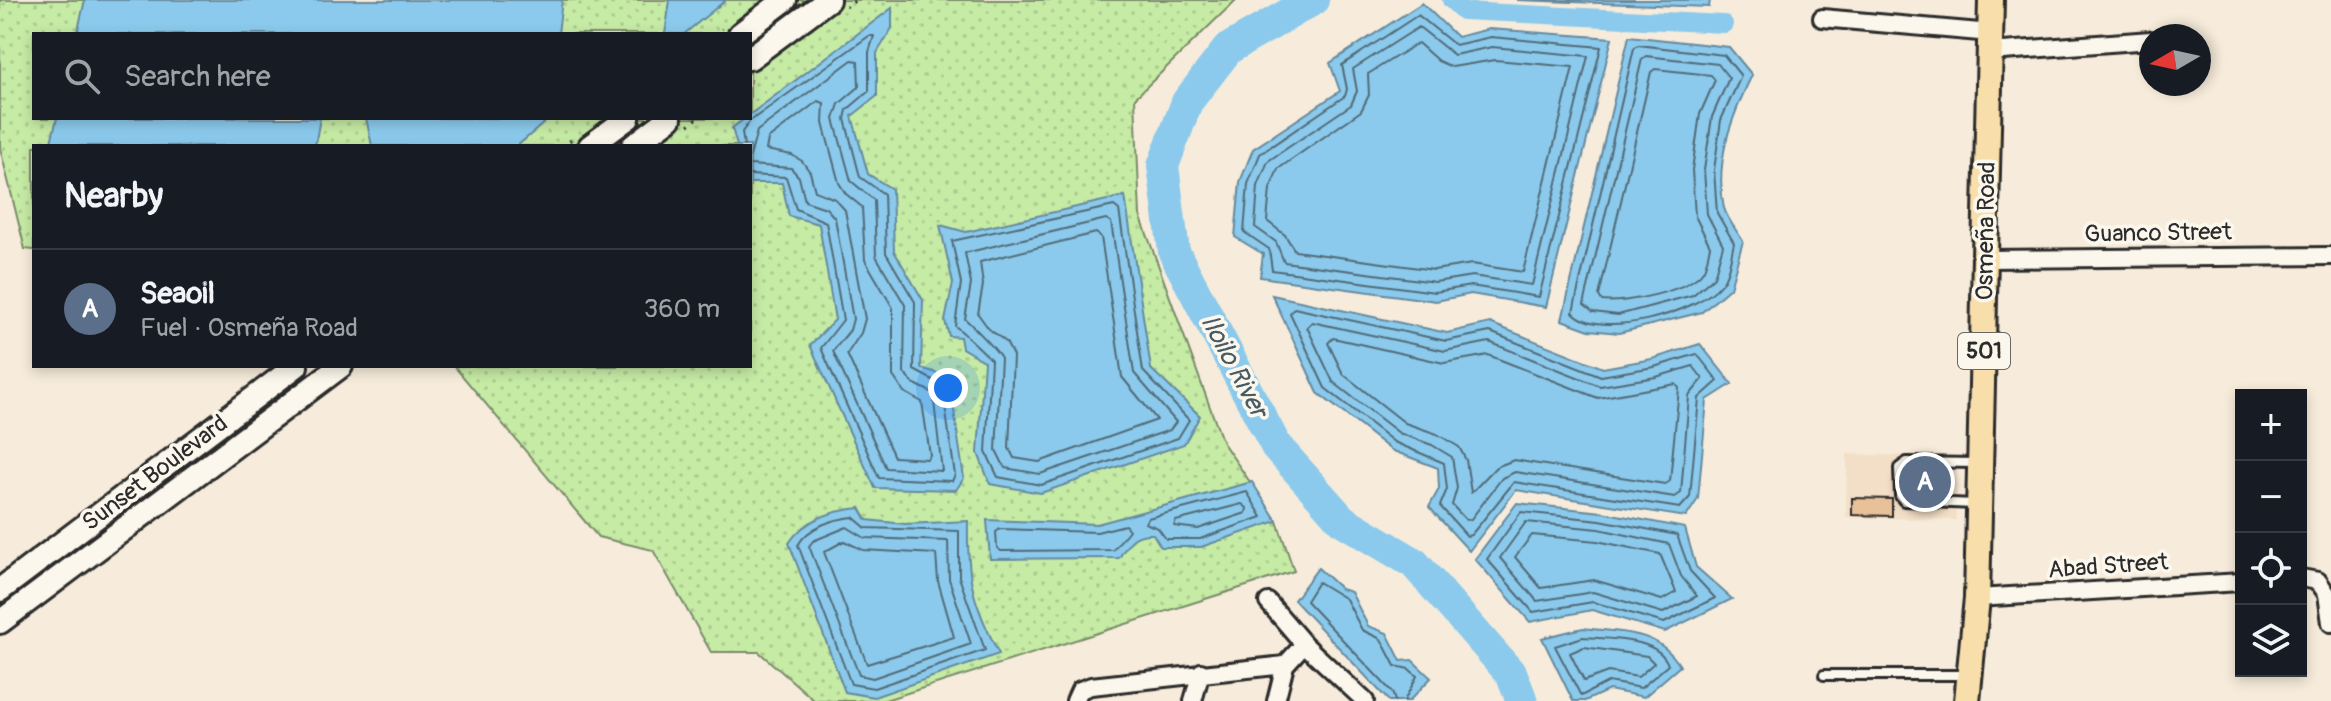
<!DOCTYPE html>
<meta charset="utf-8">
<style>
:root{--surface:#171b24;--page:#242831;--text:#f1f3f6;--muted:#9ea1a6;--line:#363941;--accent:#db2777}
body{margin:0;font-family:Pangolin,sans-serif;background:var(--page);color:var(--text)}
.controls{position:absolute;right:24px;bottom:24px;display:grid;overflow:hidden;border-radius:0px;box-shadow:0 4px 12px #0003}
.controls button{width:72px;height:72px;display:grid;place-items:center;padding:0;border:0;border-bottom:2px solid var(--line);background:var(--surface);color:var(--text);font:40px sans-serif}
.compass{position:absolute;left:2139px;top:24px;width:72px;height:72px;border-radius:50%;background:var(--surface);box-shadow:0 4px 12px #0003;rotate:261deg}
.you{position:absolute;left:948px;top:388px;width:28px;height:28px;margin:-20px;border:6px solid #fff;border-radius:50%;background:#1a73e8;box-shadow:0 0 0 12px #1a73e833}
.badge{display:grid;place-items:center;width:52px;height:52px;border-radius:50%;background:var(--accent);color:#fff;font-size:26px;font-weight:700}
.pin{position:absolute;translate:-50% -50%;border:4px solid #fff;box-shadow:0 2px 8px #0006}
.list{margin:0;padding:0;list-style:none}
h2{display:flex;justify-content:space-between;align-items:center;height:104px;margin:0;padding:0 32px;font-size:34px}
h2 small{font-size:26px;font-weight:400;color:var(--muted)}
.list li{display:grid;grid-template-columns:52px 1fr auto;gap:24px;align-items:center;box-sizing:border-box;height:120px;padding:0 32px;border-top:2px solid var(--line)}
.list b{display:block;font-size:30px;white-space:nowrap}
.list p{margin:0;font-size:26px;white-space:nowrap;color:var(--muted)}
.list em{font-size:26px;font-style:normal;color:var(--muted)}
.icon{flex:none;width:44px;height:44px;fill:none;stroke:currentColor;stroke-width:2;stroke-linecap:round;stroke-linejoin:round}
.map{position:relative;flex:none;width:2331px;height:701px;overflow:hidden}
.search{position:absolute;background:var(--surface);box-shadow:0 4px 12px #0003;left:32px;top:32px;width:720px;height:88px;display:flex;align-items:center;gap:20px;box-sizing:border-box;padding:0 28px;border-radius:0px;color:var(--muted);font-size:30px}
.panel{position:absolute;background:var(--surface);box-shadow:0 4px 12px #0003;left:32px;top:144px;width:720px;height:224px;border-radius:0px}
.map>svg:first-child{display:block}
.built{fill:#f3dfc7}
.grass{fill:url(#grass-dots);stroke:#788b68;stroke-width:2;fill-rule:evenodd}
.water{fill:#8bcaec;stroke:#658a9f;stroke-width:2}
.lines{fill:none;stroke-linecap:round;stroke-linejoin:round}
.shore{stroke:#516b78;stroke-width:2}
.canal{stroke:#8bcaec;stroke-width:18}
.river{stroke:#8bcaec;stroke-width:32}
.building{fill:#e9c199;stroke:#2b2b2b;stroke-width:2}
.service-casing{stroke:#2b2b2b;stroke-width:14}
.minor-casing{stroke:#2b2b2b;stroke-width:22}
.secondary-casing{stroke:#2b2b2b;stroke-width:28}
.primary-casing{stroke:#2b2b2b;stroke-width:30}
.path{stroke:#2b2b2b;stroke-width:3;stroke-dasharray:2 6;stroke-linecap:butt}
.service{stroke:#fbf7ec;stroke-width:8}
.minor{stroke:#fbf7ec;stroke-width:16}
.secondary{stroke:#fbf7ec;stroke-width:22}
.primary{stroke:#f8deab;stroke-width:24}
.labels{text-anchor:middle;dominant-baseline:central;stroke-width:7;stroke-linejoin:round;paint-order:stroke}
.shield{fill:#fbf7ec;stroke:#696865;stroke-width:2}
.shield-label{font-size:22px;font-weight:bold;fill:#2b2b2b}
.street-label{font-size:24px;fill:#2b2b2b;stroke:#fbf7ec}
.water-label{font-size:26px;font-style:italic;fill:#485b65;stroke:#fbf7ec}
</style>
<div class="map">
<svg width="2331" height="701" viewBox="0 0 2331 701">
<defs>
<pattern id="grass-dots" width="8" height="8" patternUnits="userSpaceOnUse" patternTransform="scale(2)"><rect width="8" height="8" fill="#c6eba5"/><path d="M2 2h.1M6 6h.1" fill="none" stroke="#aaca8e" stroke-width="1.8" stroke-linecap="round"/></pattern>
</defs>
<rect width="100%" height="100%" fill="#f7ecdb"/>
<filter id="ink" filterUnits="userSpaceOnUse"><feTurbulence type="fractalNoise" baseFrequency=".0125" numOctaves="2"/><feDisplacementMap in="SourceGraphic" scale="16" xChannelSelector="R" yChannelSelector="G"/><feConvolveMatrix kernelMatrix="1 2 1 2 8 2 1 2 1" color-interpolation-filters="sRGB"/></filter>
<g filter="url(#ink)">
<!-- built -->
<path class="built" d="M1847,454L1957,457L1956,520L1846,517Z"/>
<!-- grass -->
<path class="grass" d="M0,0H1236L1135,98L1140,215L1223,443L1277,521L1294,571L882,701H815L759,652H711L653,550L598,537L454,366H750V146H34V250L25,249L0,148ZM34,34H750V118H34Z"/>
<!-- water -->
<path class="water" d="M85,0H562L558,34H77Z
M670,0H726L684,34H665Z
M1517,0H1710L1709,7Z
M1422,3L1457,37L1489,29L1612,38L1546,307L1471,294L1436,301L1260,277L1263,254L1235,237L1240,182L1253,149L1340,91L1330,63Z
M892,8V28L877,53V96L852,116L868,174L892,189L894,251L923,300L921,368L949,377L964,478L956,490L875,488L810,345L835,320L819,224L789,216L782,183H750V146H737L732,128Z
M1629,36L1729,47L1752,75C1732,116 1714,161 1724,208C1727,219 1737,231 1743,241L1730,288L1702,312L1619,333L1589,330L1562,320Z
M57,118H320L315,146H50Z
M366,118H550L517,146H372Z
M1125,196L1151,369L1200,416L1184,444L1041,493L990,484L978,453L984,361L962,348L960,337L949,336L945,321L953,283L940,225L966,232Z
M1272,295L1447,333L1490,323L1603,368L1652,359L1700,344L1732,384L1707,400L1698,499L1686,517L1516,490L1469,551L1429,507L1439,489L1438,468L1391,450L1318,393Z
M1252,482L1277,521L1201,547H1161L1153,534C1134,533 1129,542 1119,558L990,559L987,520L1097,524Z
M1517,503L1602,512L1685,528L1696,567L1732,599L1665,632L1592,610L1530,622L1475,559Z
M860,508L867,520L905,524L968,521C967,580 972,601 999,654L874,697L845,692L789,543C805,519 831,511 860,508Z
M1318,568L1341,589L1351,592L1368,626L1387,633L1401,661L1412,660L1431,678L1409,701H1389L1294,600Z
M1583,628C1622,633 1658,629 1680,666L1644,697L1609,690L1585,701H1573L1542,638Z"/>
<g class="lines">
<!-- shore -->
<path class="shore" d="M1418,15L1455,45L1491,37L1601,47L1539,297L1471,286L1435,292L1272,270L1269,249L1244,232L1248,184L1260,154L1345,96L1347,89L1342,65Z
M1419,27L1454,55L1492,47L1588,56L1532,285L1472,276L1435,282L1284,262L1276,242L1255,227L1258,186L1268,161L1351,105L1357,91L1353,69Z
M1418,43L1438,61L1452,67L1495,60L1573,67L1523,272L1472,264L1434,270L1295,251L1285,235L1267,221L1270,189L1278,169L1361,111L1369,95L1368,74Z
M1638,45L1724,55L1741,76L1721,120L1714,170L1717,213L1734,243C1731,255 1729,275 1721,284C1700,312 1598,341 1573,312L1634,48Z
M1646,56L1718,64L1729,78L1712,117L1704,170L1707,214L1723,245L1714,277L1693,295L1618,315L1593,312L1584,305L1642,59Z
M1655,69L1711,75L1715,80L1700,114L1692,170L1695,216L1710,246C1708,254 1707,265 1703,271C1690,291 1624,304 1602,301L1599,296L1651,72Z
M818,101L824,103L823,123L839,183L846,194L862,207L865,260L893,308V376L904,392L922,402L930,455L927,459L894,457L847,354L861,333L865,319L845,210L835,199L815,191L810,172L802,161L792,155L766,150L768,139Z
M744,146L742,132L750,121L869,36H874L869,52V91L847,110L845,119L860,177L884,194L886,253L915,302L914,370L942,385L955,475L952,481L879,478L821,348L843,320L826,222L796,209L786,177L750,175
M750,157L757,131L852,60L858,61L859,87L839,104L834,119L851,181L874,200L876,256L905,305L904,373L913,383L933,393L942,471L886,468L833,351L850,330L853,319L835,218L826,208L805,201L799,177L791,168L750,165
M1114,206L1119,210L1143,371L1189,420L1178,438L1041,485L998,477L986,452L991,360C989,356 958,328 955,326L961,283L952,241Z
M1106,219L1111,222L1134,373L1176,422L1170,430L1040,474L1005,468L996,450L1001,358C998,351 972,325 965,319L971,284L965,253Z
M1096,233L1101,237L1122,377L1157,420L1039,462L1014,458L1009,448L1013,356L1006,342L989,329L978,314L983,285L980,262Z
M1294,308L1446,341L1490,332L1601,376L1654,367L1697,354L1718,381L1699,398L1690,497L1680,508L1514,482L1471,535L1467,536L1440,506L1447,489L1444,463L1394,442L1325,388L1290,313Z
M1312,322L1445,351L1489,342L1600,386L1656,377L1693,366L1703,379L1689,396L1681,493L1675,497L1515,472L1502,478L1471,519L1466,520L1452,505L1457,488L1452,457L1432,445L1399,433L1333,382L1307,327Z
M1333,338L1444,363L1488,355L1598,398L1676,384L1679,388L1670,481L1665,484L1514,460L1496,467L1471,493L1466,460L1459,447L1437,434L1405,423L1343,374L1328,343Z
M1247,492L1262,517L1200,539H1166L1158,528L1145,523L1148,518Z
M1242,504L1247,508L1246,513L1198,529L1174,526L1176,521Z
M1521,512L1600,520L1677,535L1690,571L1715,598L1664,623L1593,602L1533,612L1487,559Z
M853,517L866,528L959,531V577L985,650L874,688L851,684L798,545C808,527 833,519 853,517Z
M1526,522L1599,529L1669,544L1681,576L1697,596L1663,613L1593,592L1537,601L1500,558Z
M1125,525L1129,530L1113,550L1001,551L997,548L996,532L1000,529L1097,532Z
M847,527L865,538L948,541L949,579L971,644L873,678L859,675L809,546L813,541Z
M1532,535L1597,541L1660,554L1676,592L1662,600L1594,580L1541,588L1515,557Z
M844,541L863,550L936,554L938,581L954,637L867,664L824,552Z
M1583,637C1608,639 1659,637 1668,665L1641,688L1608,682L1581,696L1555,646Z
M1584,647L1647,656L1654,663L1638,677L1608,672L1584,681L1570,653Z
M1395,701L1392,692L1306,601L1318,582L1346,599L1362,630L1381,639L1395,666L1409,669L1417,676L1404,701"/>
<!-- canal -->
<path class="canal" d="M1451,0L1463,11L1724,24"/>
<!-- river -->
<path class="river" d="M1313,0L1228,49L1187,102L1163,166L1174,252L1276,446L1342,520L1414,563L1512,675L1522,701"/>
</g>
<!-- building -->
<path class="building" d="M1908,470L1944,471V494L1907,493Z
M1852,498L1892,499V516L1852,515Z"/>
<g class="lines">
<defs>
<path id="service" d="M1975,504L1904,501L1900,496L1899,468L1907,462L1977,463
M1824,675H1965"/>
<path id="minor" d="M1822,18L1991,33
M1990,52L2151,40
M1986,259L2331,256
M2301,578L2318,581L2327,594L2331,623
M1977,598L2241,582
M1268,602L1304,644L1365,701
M1075,701L1080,690L1091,686L1285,665
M1193,701L1201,672
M1276,701L1285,665L1304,644"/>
<path id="secondary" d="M740,34L785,0
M750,58L828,0
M590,146L628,118
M633,146L670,118
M0,590L296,366
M0,622L341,366"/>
<path id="primary" d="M1967,701L1977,598L1991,0"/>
</defs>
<!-- service casing -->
<use href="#service" class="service-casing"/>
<!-- minor casing -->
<use href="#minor" class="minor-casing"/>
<!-- secondary casing -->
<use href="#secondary" class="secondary-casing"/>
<!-- primary casing -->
<use href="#primary" class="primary-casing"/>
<!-- path -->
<path class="path" d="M846,7L856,0
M715,34L722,29
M689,125L698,118
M563,146L572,139"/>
<!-- service -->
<use href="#service" class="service"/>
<!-- minor -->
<use href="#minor" class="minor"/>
<!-- secondary -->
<use href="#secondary" class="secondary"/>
<!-- primary -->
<use href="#primary" class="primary"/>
</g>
</g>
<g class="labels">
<!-- shield labels -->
<rect class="shield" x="1958" y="333" width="52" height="36" rx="6"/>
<g class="shield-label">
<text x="1984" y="351">501</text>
</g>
<!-- street labels -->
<g class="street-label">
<text transform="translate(1986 231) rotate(-89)">Osmeña Road</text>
<text transform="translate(2158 233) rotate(-1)">Guanco Street</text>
<text transform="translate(155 473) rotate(-37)">Sunset Boulevard</text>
<text transform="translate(2108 566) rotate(-4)">Abad Street</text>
</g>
<!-- water labels -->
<g class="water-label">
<text transform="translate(1234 366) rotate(62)">Iloilo River</text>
</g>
</g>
</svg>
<div class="controls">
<button>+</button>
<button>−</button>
<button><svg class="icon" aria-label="locate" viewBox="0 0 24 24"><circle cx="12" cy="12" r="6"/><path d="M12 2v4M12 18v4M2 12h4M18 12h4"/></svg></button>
<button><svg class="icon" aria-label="layers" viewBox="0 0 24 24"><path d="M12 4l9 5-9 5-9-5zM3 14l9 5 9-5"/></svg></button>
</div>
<svg class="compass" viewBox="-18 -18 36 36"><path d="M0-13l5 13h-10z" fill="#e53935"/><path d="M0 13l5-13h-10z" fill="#9ea1a6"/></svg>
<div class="you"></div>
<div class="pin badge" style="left:1925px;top:482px;background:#5c6f8a">A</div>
<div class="search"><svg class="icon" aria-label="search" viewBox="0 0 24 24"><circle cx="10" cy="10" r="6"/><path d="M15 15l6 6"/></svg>Search here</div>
<section class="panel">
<h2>Nearby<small></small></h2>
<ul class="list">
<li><span class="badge" style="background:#5c6f8a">A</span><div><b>Seaoil</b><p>Fuel · Osmeña Road</p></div><em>360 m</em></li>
</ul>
</section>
</div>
